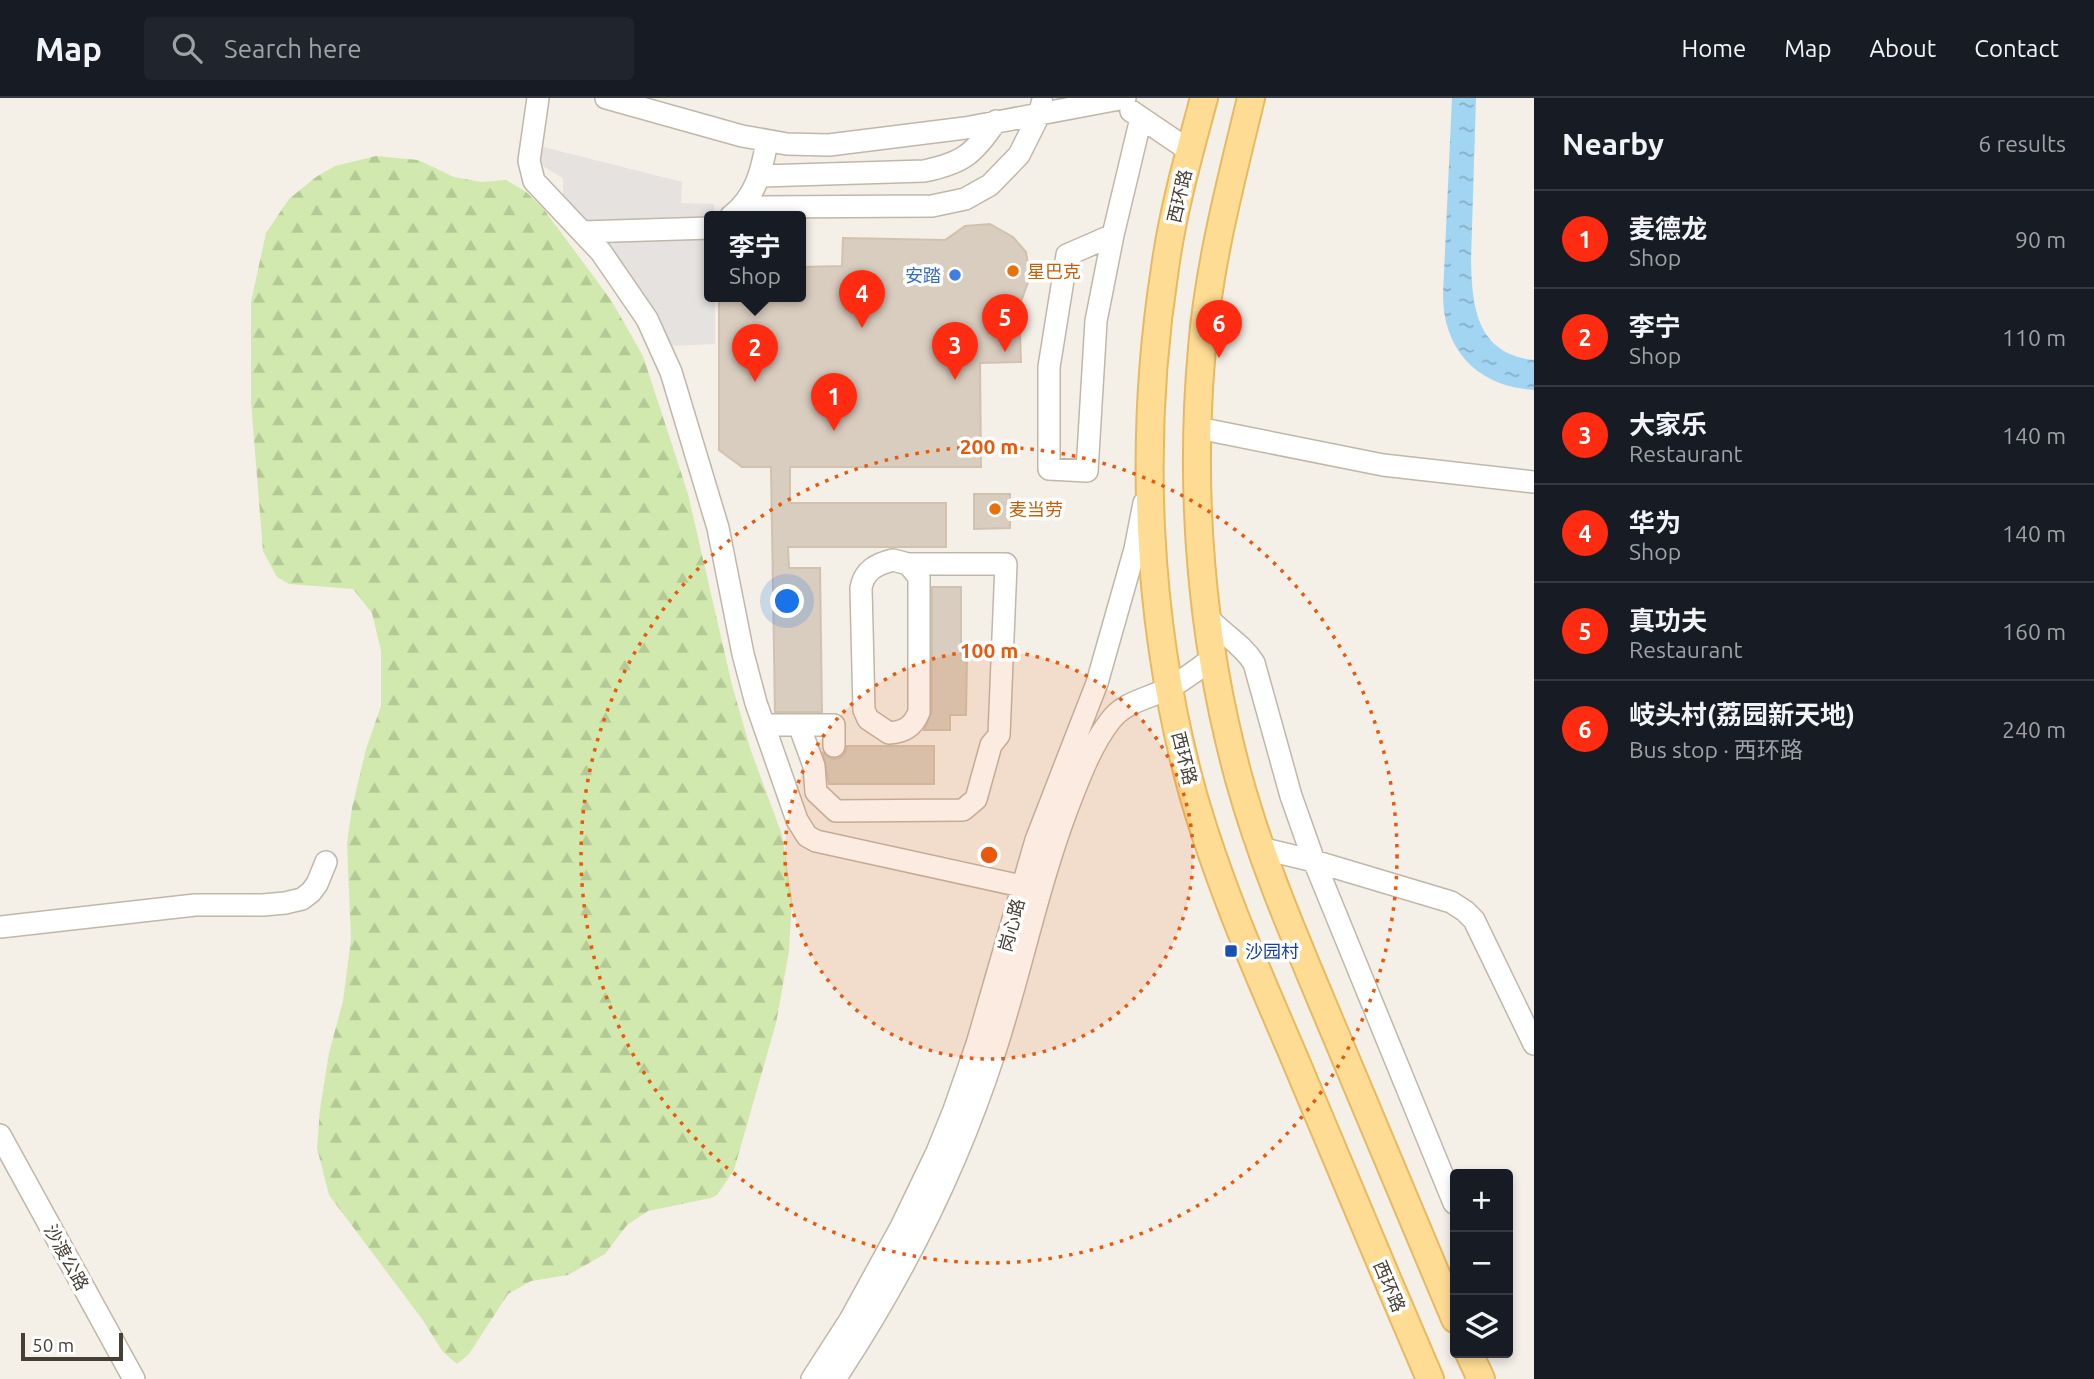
<!DOCTYPE html>
<meta charset="utf-8">
<style>
:root{--surface:#171b24;--page:#20242c;--text:#f1f3f6;--muted:#9ea1a6;--line:#363941;--accent:#ff2c12}
body{margin:0;font-family:Ubuntu,"Noto Sans SC",sans-serif;background:var(--page);color:var(--text)}
.controls{position:absolute;right:21px;bottom:21px;display:grid;overflow:hidden;border-radius:7px;box-shadow:0 4px 10px #0003}
.controls button{width:63px;height:63px;display:grid;place-items:center;padding:0;border:0;border-bottom:2px solid var(--line);background:var(--surface);color:var(--text);font:35px sans-serif}
.scale{position:absolute;left:21px;bottom:18px;width:102px;box-sizing:border-box;padding-left:7px;border:4px solid #473f35;border-top:0;font-size:19px;line-height:24px;white-space:nowrap;color:#473f35;-webkit-text-stroke:5px #fff;paint-order:stroke}
.you{position:absolute;left:788px;top:504px;width:24px;height:24px;margin:-18px;border:5px solid #fff;border-radius:50%;background:#1a73e8;box-shadow:0 0 0 10px #1a73e833}
.badge{display:grid;place-items:center;width:46px;height:46px;border-radius:50%;background:var(--accent);color:#fff;font-size:23px;font-weight:700}
.pin{position:absolute;translate:-50% -58px;filter:drop-shadow(0 2px 4px #0008)}
.pin::after{content:'';position:absolute;top:37px;width:24px;height:21px;background:inherit;clip-path:polygon(0 0,100% 0,50% 100%)}
.popup{position:absolute;left:704px;top:113px;width:102px;height:91px;box-sizing:border-box;display:grid;place-content:center;border-radius:7px;background:var(--surface);filter:drop-shadow(0 2px 5px #0005);font-size:23px;white-space:nowrap;color:var(--muted)}
.popup b{font-size:26px;color:var(--text)}
.popup::after{content:'';position:absolute;left:50%;top:100%;margin-left:-14px;border:14px solid transparent;border-top-color:var(--surface)}
.list{margin:0;padding:0;list-style:none}
h2{display:flex;justify-content:space-between;align-items:center;height:91px;margin:0;padding:0 28px;font-size:30px}
h2 small{font-size:23px;font-weight:400;color:var(--muted)}
.list li{display:grid;grid-template-columns:46px 1fr auto;gap:21px;align-items:center;box-sizing:border-box;height:98px;padding:0 28px;border-top:2px solid var(--line)}
.list b{display:block;font-size:26px;white-space:nowrap}
.list p{margin:0;font-size:23px;white-space:nowrap;color:var(--muted)}
.list em{font-size:23px;font-style:normal;color:var(--muted)}
.icon{flex:none;width:38px;height:38px;fill:none;stroke:currentColor;stroke-width:2;stroke-linecap:round;stroke-linejoin:round}
.map{position:relative;flex:none;width:1534px;height:1281px;overflow:hidden}
header{display:flex;align-items:center;gap:42px;box-sizing:border-box;height:98px;padding:0 35px;background:var(--surface);border-bottom:2px solid var(--line)}
header strong{font-size:33px}
nav{display:flex;gap:38px;margin-inline-start:auto;font-size:24px}
.search{width:490px;height:63px;background:var(--page);display:flex;align-items:center;gap:18px;box-sizing:border-box;padding:0 24px;border-radius:7px;color:var(--muted);font-size:26px}
main{display:flex}
aside{flex:1;background:var(--surface)}
.map>svg:first-child{display:block}
.forest{fill:url(#forest-firs)}
.parking{fill:#e5e2df}
.water{fill:url(#water-ripples)}
.building{fill:#d9cdbf;stroke:#d1c2af;stroke-width:2}
.lines{fill:none;stroke-linecap:round;stroke-linejoin:round}
.minor-casing{stroke:#c0b7a9;stroke-width:24}
.major-casing{stroke:#e7b961;stroke-width:30}
.minor{stroke:#fff;stroke-width:21}
.major{stroke:#ffdc94;stroke-width:26}
.ring{fill:none;stroke:#e8590c;stroke-width:3.5;stroke-dasharray:3.5 7}
.food-dot{fill:#e8710a;stroke:#fff;stroke-width:2.5}
.shop-dot{fill:#3f7fe0;stroke:#fff;stroke-width:2.5}
.transit-dot{fill:#1a4fb4;stroke:#fff;stroke-width:2.5}
.labels{text-anchor:middle;dominant-baseline:central;stroke-width:7;stroke-linejoin:round;paint-order:stroke}
.street-label{font-size:18px;fill:#473f35;stroke:#fff}
.food-label{font-size:18px;fill:#c56008;stroke:#fff;text-anchor:start}
.shop-label{font-size:18px;fill:#366cbe;stroke:#fff;text-anchor:end}
.transit-label{font-size:18px;fill:#164399;stroke:#fff;text-anchor:start}
.centre{fill:#e8590c;stroke:#fff;stroke-width:3.5}
.ring-label{font-size:21px;text-anchor:middle;font-weight:bold;fill:#e8590c;stroke:#fff;stroke-width:7;stroke-linejoin:round;paint-order:stroke}
</style>
<header>
<strong>Map</strong>
<div class="search"><svg class="icon" aria-label="search" viewBox="0 0 24 24"><circle cx="10" cy="10" r="6"/><path d="M15 15l6 6"/></svg>Search here</div>
<nav><a>Home</a><a>Map</a><a>About</a><a>Contact</a></nav>
</header>
<main>
<div class="map">
<svg width="1534" height="1281" viewBox="0 0 1534 1281">
<defs>
<pattern id="forest-firs" width="22" height="20" patternUnits="userSpaceOnUse" patternTransform="scale(1.75)"><rect width="22" height="20" fill="#d1e9ae"/><path d="M5 1l3.5 6h-7zM16 11l3.5 6h-7z" fill="#b5c996"/></pattern>
<pattern id="water-ripples" width="26" height="14" patternUnits="userSpaceOnUse" patternTransform="scale(1.75)"><rect width="26" height="14" fill="#a1d5f2"/><path d="M2 4q2-2 4 0t4 0M15 11q2-2 4 0t4 0" fill="none" stroke="#85aec5"/></pattern>
</defs>
<rect width="100%" height="100%" fill="#f4efe7"/>
<!-- forest -->
<path class="forest" d="M376,58L418,62L454,79L481,84L506,82L526,94L542,109L611,202L643,258L688,396L732,587L751,653L782,737L792,800L789,853L776,925L734,1072L717,1097L711,1100L648,1113L627,1127L605,1156L568,1177L531,1183L508,1196L469,1256L457,1266L443,1254L422,1221L329,1097L317,1050L320,1011L329,955L343,903L351,841L347,745L352,710L366,651L381,608V553L372,515L353,491L289,486L277,479L263,453L251,304V204L266,135L289,101L316,79L335,68Z"/>
<!-- parking -->
<path class="parking" d="M539,48L682,84L681,105L714,106V118H710V198H715V246L667,248L563,98V80L541,67Z"/>
<!-- water -->
<path class="water" d="M1452,0H1476L1471,162C1472,210 1477,256 1534,262V292C1479,289 1443,253 1443,197Z"/>
<!-- building -->
<path class="building" d="M990,126L1013,139L1026,154L1030,179L1019,209L1021,264L980,265L981,369H790V405H946V449H788L789,470H820L822,614H775L771,369H742L719,352V198H801V169L842,168L843,140L945,142L965,128Z
M974,396H1010V430L974,431Z
M932,489H961V557H967L966,617H950V632H924L932,614Z
M847,648H934V686H829L823,655L833,661L840,660L845,655Z"/>
<g class="lines">
<defs>
<path id="minor" d="M538,0L529,63L534,83L601,154L647,221L671,274L718,430L743,556L756,605L797,722L807,738L816,743L1021,788
M606,0L742,38L787,46L829,47L965,30L1125,0
M1131,13L1190,53
M761,78L924,73C963,65 974,56 996,23
M743,109L932,108L965,101L990,87L1019,57L1040,15L1042,5
M731,118C756,99 762,72 767,43
M583,134L710,130
M1113,137L1067,157L1049,269V371L1087,373L1096,223L1113,137L1141,20
M1198,330L1383,367L1534,384
M893,462L908,466L919,479V614C913,629 904,634 889,635L868,621L864,612L861,490C864,472 877,466 893,462Z
M1208,520C1223,536 1242,546 1254,565L1291,698L1314,763L1454,1105
M764,627H834V648
M799,627L814,668L816,694L836,713L963,712L976,701L991,647L999,637L1006,466H908
M1260,750L1314,763L1451,804L1465,813L1474,822L1534,946
M0,829L195,807H263L285,805L302,801L311,794L317,786L326,764
M0,1037L134,1281
M812,1281L850,1222L901,1129L937,1054L954,1012L977,946L1036,742L1097,585L1135,451L1144,405
M835,1281C902,1180 958,1068 995,953C1021,873 1037,792 1066,714C1078,683 1090,649 1110,623C1125,603 1148,601 1169,590C1184,582 1199,570 1213,560"/>
<path id="major" d="M1204,0C1189,56 1173,112 1165,170C1138,343 1146,527 1193,696C1219,787 1257,873 1294,959C1339,1067 1384,1174 1430,1281
M1251,0C1231,83 1209,165 1202,250C1189,394 1201,543 1239,681C1262,764 1296,842 1329,921C1371,1021 1413,1121 1455,1221
M1469,1255L1481,1281"/>
</defs>
<!-- minor casing -->
<use href="#minor" class="minor-casing"/>
<!-- major casing -->
<use href="#major" class="major-casing"/>
<!-- minor -->
<use href="#minor" class="minor"/>
<!-- major -->
<use href="#major" class="major"/>
</g>
<!-- distance rings -->
<circle cx="989" cy="757" r="204" fill="#e8590c" fill-opacity=".12"/>
<g class="ring">
<circle cx="989" cy="757" r="204"/>
<circle cx="989" cy="757" r="408"/>
</g>
<!-- markers -->
<g class="food-dot">
<circle cx="1013" cy="173" r="7"/>
<circle cx="995" cy="411" r="7"/>
</g>
<circle class="shop-dot" cx="955" cy="177" r="7"/>
<rect class="transit-dot" x="1224" y="846" width="14" height="14" rx="3.5"/>
<g class="labels">
<!-- street labels -->
<g class="street-label">
<text transform="translate(1179 98) rotate(-77)">西环路</text>
<text transform="translate(1185 660) rotate(76)">西环路</text>
<text transform="translate(1011 827) rotate(-75)">岗心路</text>
<text transform="translate(67 1159) rotate(61)">沙渡公路</text>
<text transform="translate(1390 1188) rotate(67)">西环路</text>
</g>
<!-- food labels -->
<g class="food-label">
<text x="1027" y="173">星巴克</text>
<text x="1009" y="411">麦当劳</text>
</g>
<!-- shop labels -->
<g class="shop-label">
<text x="941" y="177">安踏</text>
</g>
<!-- transit labels -->
<g class="transit-label">
<text x="1245" y="853">沙园村</text>
</g>
</g>
<circle cx="989" cy="757" r="10" class="centre"/>
<g class="ring-label">
<text x="989" y="356">200 m</text>
<text x="989" y="560">100 m</text>
</g>
</svg>
<div class="controls">
<button>+</button>
<button>−</button>
<button><svg class="icon" aria-label="layers" viewBox="0 0 24 24"><path d="M12 4l9 5-9 5-9-5zM3 14l9 5 9-5"/></svg></button>
</div>
<div class="scale">50 m</div>
<div class="you"></div>
<div class="pin badge" style="left:834px;top:333px">1</div>
<div class="pin badge" style="left:755px;top:284px">2</div>
<div class="popup"><b>李宁</b>Shop</div>
<div class="pin badge" style="left:955px;top:282px">3</div>
<div class="pin badge" style="left:862px;top:230px">4</div>
<div class="pin badge" style="left:1005px;top:254px">5</div>
<div class="pin badge" style="left:1219px;top:260px">6</div>
</div>
<aside>
<h2>Nearby<small>6 results</small></h2>
<ul class="list">
<li><span class="badge">1</span><div><b>麦德龙</b><p>Shop</p></div><em>90 m</em></li>
<li><span class="badge">2</span><div><b>李宁</b><p>Shop</p></div><em>110 m</em></li>
<li><span class="badge">3</span><div><b>大家乐</b><p>Restaurant</p></div><em>140 m</em></li>
<li><span class="badge">4</span><div><b>华为</b><p>Shop</p></div><em>140 m</em></li>
<li><span class="badge">5</span><div><b>真功夫</b><p>Restaurant</p></div><em>160 m</em></li>
<li><span class="badge">6</span><div><b>岐头村(荔园新天地)</b><p>Bus stop · 西环路</p></div><em>240 m</em></li>
</ul>
</aside>
</main>
